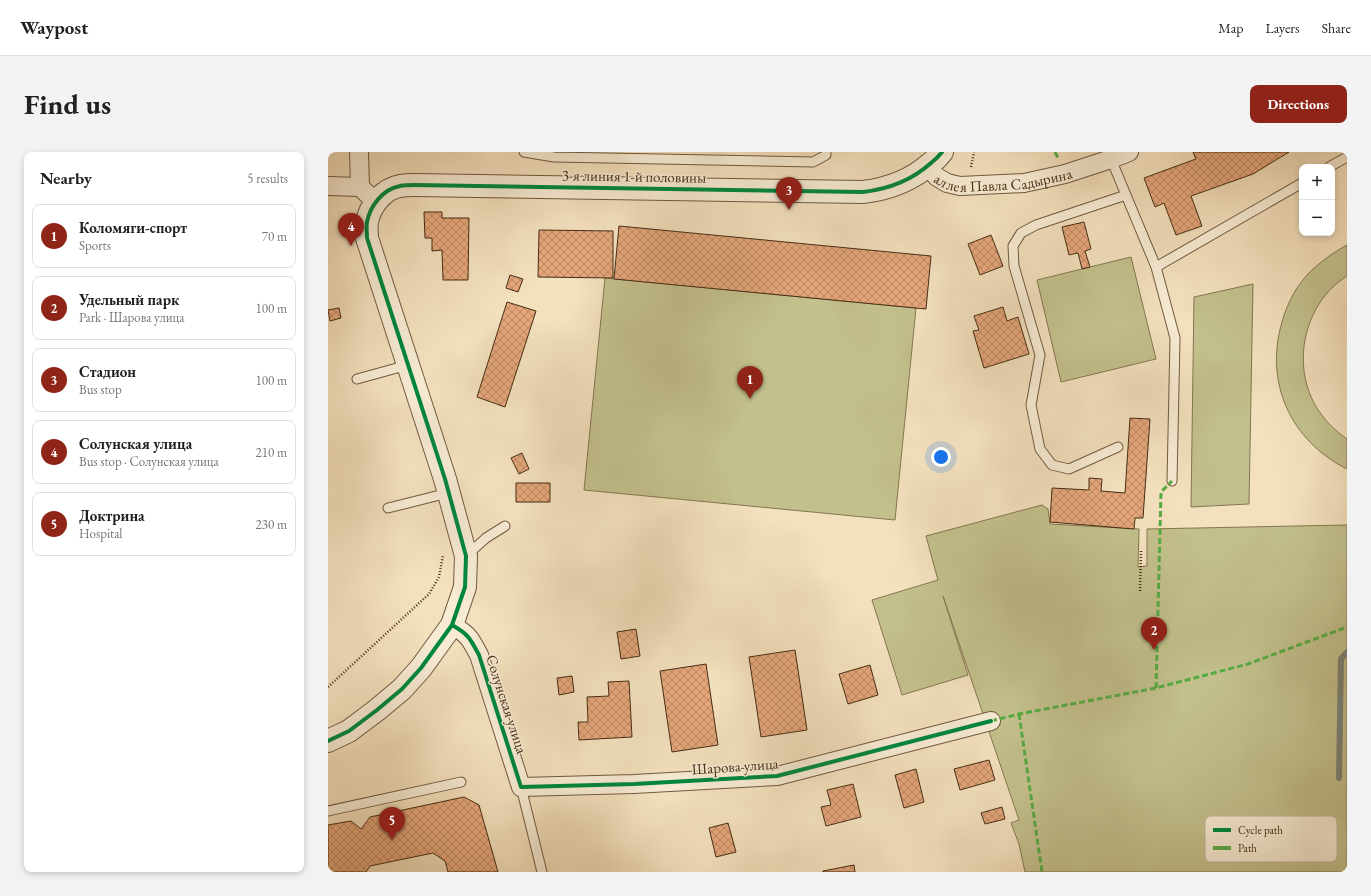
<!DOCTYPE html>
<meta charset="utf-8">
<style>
:root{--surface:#fff;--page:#f2f2f2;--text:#202124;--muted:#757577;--line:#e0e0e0;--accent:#8f2418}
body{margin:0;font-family:"EB Garamond",serif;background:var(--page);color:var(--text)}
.controls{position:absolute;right:12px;top:12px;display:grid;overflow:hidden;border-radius:8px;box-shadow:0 2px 6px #0003}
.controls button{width:36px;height:36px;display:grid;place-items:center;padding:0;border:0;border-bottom:1px solid var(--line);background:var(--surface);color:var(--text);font:20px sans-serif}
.you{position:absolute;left:613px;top:305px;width:14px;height:14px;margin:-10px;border:3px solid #fff;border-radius:50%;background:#1a73e8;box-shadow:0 0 0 6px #1a73e833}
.badge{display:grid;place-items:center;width:26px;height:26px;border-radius:50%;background:var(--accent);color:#fff;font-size:13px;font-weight:700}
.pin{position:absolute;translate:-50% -33px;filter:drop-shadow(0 1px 2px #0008)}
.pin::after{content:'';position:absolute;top:21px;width:14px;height:12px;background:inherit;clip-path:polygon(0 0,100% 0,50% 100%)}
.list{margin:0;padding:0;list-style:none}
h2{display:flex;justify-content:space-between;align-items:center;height:52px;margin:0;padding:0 16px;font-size:17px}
h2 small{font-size:13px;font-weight:400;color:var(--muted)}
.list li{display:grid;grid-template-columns:26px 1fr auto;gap:12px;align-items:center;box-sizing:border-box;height:64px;margin:0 8px 8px;padding:0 8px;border:1px solid var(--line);border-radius:8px}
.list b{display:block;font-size:15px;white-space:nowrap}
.list p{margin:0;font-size:13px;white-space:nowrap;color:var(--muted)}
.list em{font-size:13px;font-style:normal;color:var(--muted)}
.map{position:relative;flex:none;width:1019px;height:720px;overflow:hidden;border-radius:8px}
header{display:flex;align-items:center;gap:24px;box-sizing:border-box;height:56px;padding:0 20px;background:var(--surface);border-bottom:1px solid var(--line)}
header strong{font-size:19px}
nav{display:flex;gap:22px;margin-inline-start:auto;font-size:14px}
.intro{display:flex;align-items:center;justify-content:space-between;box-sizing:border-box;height:96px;padding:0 24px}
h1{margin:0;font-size:28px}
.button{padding:10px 18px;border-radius:8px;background:var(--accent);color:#fff;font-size:14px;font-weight:700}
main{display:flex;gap:24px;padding:0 24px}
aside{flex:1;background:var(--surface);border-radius:8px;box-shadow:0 2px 6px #0003}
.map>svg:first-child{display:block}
.park{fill:#c2c08c;stroke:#837650}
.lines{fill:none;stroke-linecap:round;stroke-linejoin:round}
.stream{stroke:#7a8277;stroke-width:6}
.building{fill:url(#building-cross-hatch);stroke:#442d13}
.service-casing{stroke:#705a3e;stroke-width:11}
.minor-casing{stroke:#705a3e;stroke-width:20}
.tertiary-casing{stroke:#705a3e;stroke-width:24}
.path{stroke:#442d13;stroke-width:2.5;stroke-dasharray:1 2;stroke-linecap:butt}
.service{stroke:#f7ebd4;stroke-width:9}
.minor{stroke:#f7ebd4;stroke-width:18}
.tertiary{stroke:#f7ebd4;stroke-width:22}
.quiet{stroke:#56ab42;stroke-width:3;stroke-dasharray:6 3;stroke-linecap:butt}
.cycleway-casing{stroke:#f7ebd4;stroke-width:6}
.cycleway{stroke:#00873e;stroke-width:4}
.labels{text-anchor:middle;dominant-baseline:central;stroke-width:3;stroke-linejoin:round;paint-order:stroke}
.street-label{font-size:15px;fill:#442d13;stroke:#f7ebd4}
.key{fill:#f7ebd4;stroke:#c1b29a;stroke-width:1}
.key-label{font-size:11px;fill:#442d13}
</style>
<header>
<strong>Waypost</strong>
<nav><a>Map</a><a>Layers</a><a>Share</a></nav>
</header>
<div class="intro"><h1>Find us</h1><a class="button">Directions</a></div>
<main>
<aside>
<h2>Nearby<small>5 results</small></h2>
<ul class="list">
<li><span class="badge">1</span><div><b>Коломяги-спорт</b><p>Sports</p></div><em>70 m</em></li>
<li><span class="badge">2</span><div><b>Удельный парк</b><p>Park · Шарова улица</p></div><em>100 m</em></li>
<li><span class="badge">3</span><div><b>Стадион</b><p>Bus stop</p></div><em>100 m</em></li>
<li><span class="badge">4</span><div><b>Солунская улица</b><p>Bus stop · Солунская улица</p></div><em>210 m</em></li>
<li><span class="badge">5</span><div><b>Доктрина</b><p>Hospital</p></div><em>230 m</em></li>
</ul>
</aside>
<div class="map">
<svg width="1019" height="720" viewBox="0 0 1019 720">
<defs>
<pattern id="building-cross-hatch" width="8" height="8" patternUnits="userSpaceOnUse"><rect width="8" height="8" fill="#e5a67a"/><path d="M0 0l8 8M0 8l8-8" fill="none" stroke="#bb8863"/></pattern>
</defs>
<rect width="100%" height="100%" fill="#f3e0bd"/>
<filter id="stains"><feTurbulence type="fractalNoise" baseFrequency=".005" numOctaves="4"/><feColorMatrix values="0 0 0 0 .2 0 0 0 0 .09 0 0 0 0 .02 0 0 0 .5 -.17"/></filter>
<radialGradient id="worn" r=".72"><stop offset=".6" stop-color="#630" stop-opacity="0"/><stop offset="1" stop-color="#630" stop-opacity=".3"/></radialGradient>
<!-- park -->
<path class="park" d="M1019,93V124C974,152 961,219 993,262C1000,272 1009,280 1019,287V317C963,289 936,231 954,170C959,151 970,131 984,118C995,108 1006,100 1019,93Z
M803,105L828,207L733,230L709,128Z
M277,126L588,156L567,368L256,338Z
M925,132L921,352L863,355L866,145Z
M714,353L720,357L722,372L811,377L810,415L819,414V377L1019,373V720H697L691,692L683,671L691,668L615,444L640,523L574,543L544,448L610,428L598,384Z"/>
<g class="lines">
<!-- stream -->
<path class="stream" d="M1011,626L1013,507L1019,500"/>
</g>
<!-- building -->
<path class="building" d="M865,0H961L925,22L863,44L874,74L848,83L836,51L827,55L816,26L868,7Z
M96,60H114V66H141L140,128H115L114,98L104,99V86H97Z
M756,70L763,97L757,99L762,115L754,117L750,101L741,103L734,75Z
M291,74L603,104L598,157L286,127Z
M211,78L285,79V126L210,125Z
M663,83L675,114L652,123L640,92Z
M182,123L195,127L190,140L178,136Z
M179,150L208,159L177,255L149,245Z
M675,155L679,169L690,165L701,202L656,216L645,179L651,178L646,164Z
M11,156L13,166L2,169L0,158Z
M802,266L822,267L815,366H807L806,377L722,370L724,336L761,338V326L774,327L773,339L797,341Z
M194,301L201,317L191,322L183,306Z
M188,331H222V350H188Z
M308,477L312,504L293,507L289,480Z
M467,498L479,578L433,585L421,505Z
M378,512L390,593L344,600L332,519Z
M542,513L550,543L520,552L511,522Z
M244,524L246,540L231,543L229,526Z
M301,529L304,585L251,588L250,570H260L259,545L281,544L280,530Z
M661,608L667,628L632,638L626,617Z
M588,617L596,650L576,656L567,623Z
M525,632L533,665L498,674L493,655L503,653L499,638Z
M136,645L151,653L170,720H120L117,709L105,701L42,714L38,720H0V673L23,669L33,677L42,665Z
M674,655L677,667L657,672L653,661Z
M400,671L408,700L388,705L381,676Z
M526,713L527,720H495V719Z"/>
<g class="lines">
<defs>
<path id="service" d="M196,0L226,5L485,10L498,3V0
M783,7L828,115L847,186L844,329
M1001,15L1019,5
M828,115L974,31
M29,227L80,213
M790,295L741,317L724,313L712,297L703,253L712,203L686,114L685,94L693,81L708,73L798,43
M60,356L120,341
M139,403L158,386L177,374
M193,635L214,720
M0,659L133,630"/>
<g id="minor">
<path d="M31,0L32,35"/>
<path id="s1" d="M599,14L609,25L619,31L632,34L696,31L737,22L783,7L801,0"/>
<path d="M0,34L32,35L48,50"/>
<path d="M124,473C140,482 142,486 151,503L193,635L306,632L449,624L663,569"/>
</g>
<path id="tertiary" d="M0,589L21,579L49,558L74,537L93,516L124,473L137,435L138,404L117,327L39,86C39,81 38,75 39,70C42,54 55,37 72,34C77,33 82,33 87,33L535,40C561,37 583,29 603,11C607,8 611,4 614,0"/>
</defs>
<!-- service casing -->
<use href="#service" class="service-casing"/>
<!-- minor casing -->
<use href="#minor" class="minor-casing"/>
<!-- tertiary casing -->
<use href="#tertiary" class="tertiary-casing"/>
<!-- path -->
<path class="path" d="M643,15L646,0
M812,439L813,399
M0,535L101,442L111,425L115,403"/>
<!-- service -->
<use href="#service" class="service"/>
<!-- minor -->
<use href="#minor" class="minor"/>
<!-- tertiary -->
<use href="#tertiary" class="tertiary"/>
<!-- quiet -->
<path class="quiet" d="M727,0L730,6
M828,536L833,340L844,329
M691,562L714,720
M663,569L691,562L828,536L920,512L1019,475"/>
<defs>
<path id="cycleway" d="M124,473C140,482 142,486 151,503L193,635L306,632L449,624L663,569
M0,589L21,579L49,558L74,537L93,516L124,473L137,435L138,404L117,327L39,86C39,81 38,75 39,70C42,54 55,37 72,34C77,33 82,33 87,33L535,40C561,37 583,29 603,11C607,8 611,4 614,0"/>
</defs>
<!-- cycleway casing -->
<use href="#cycleway" class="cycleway-casing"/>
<!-- cycleway -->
<use href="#cycleway" class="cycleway"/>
</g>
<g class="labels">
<!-- street labels -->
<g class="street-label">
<text stroke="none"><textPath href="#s1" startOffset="83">аллея Павла Садырина</textPath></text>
<text transform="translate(306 24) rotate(1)">3-я линия 1-й половины</text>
<text transform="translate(179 552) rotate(72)">Солунская улица</text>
<text transform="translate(407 614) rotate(-4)">Шарова улица</text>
</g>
</g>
<!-- legend -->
<rect x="877" y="664" width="132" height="46" rx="6" class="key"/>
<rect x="885" y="676" width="18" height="4" fill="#00873e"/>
<rect x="885" y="694" width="18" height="4" fill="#56ab42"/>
<g class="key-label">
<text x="910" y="682">Cycle path</text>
<text x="910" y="700">Path</text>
</g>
<rect width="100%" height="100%" filter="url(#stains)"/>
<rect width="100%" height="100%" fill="url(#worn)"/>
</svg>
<div class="controls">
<button>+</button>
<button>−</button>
</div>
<div class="you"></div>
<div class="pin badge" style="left:422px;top:247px">1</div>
<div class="pin badge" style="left:826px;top:498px">2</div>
<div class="pin badge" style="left:461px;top:58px">3</div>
<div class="pin badge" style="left:23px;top:94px">4</div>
<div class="pin badge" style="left:64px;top:688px">5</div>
</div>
</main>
